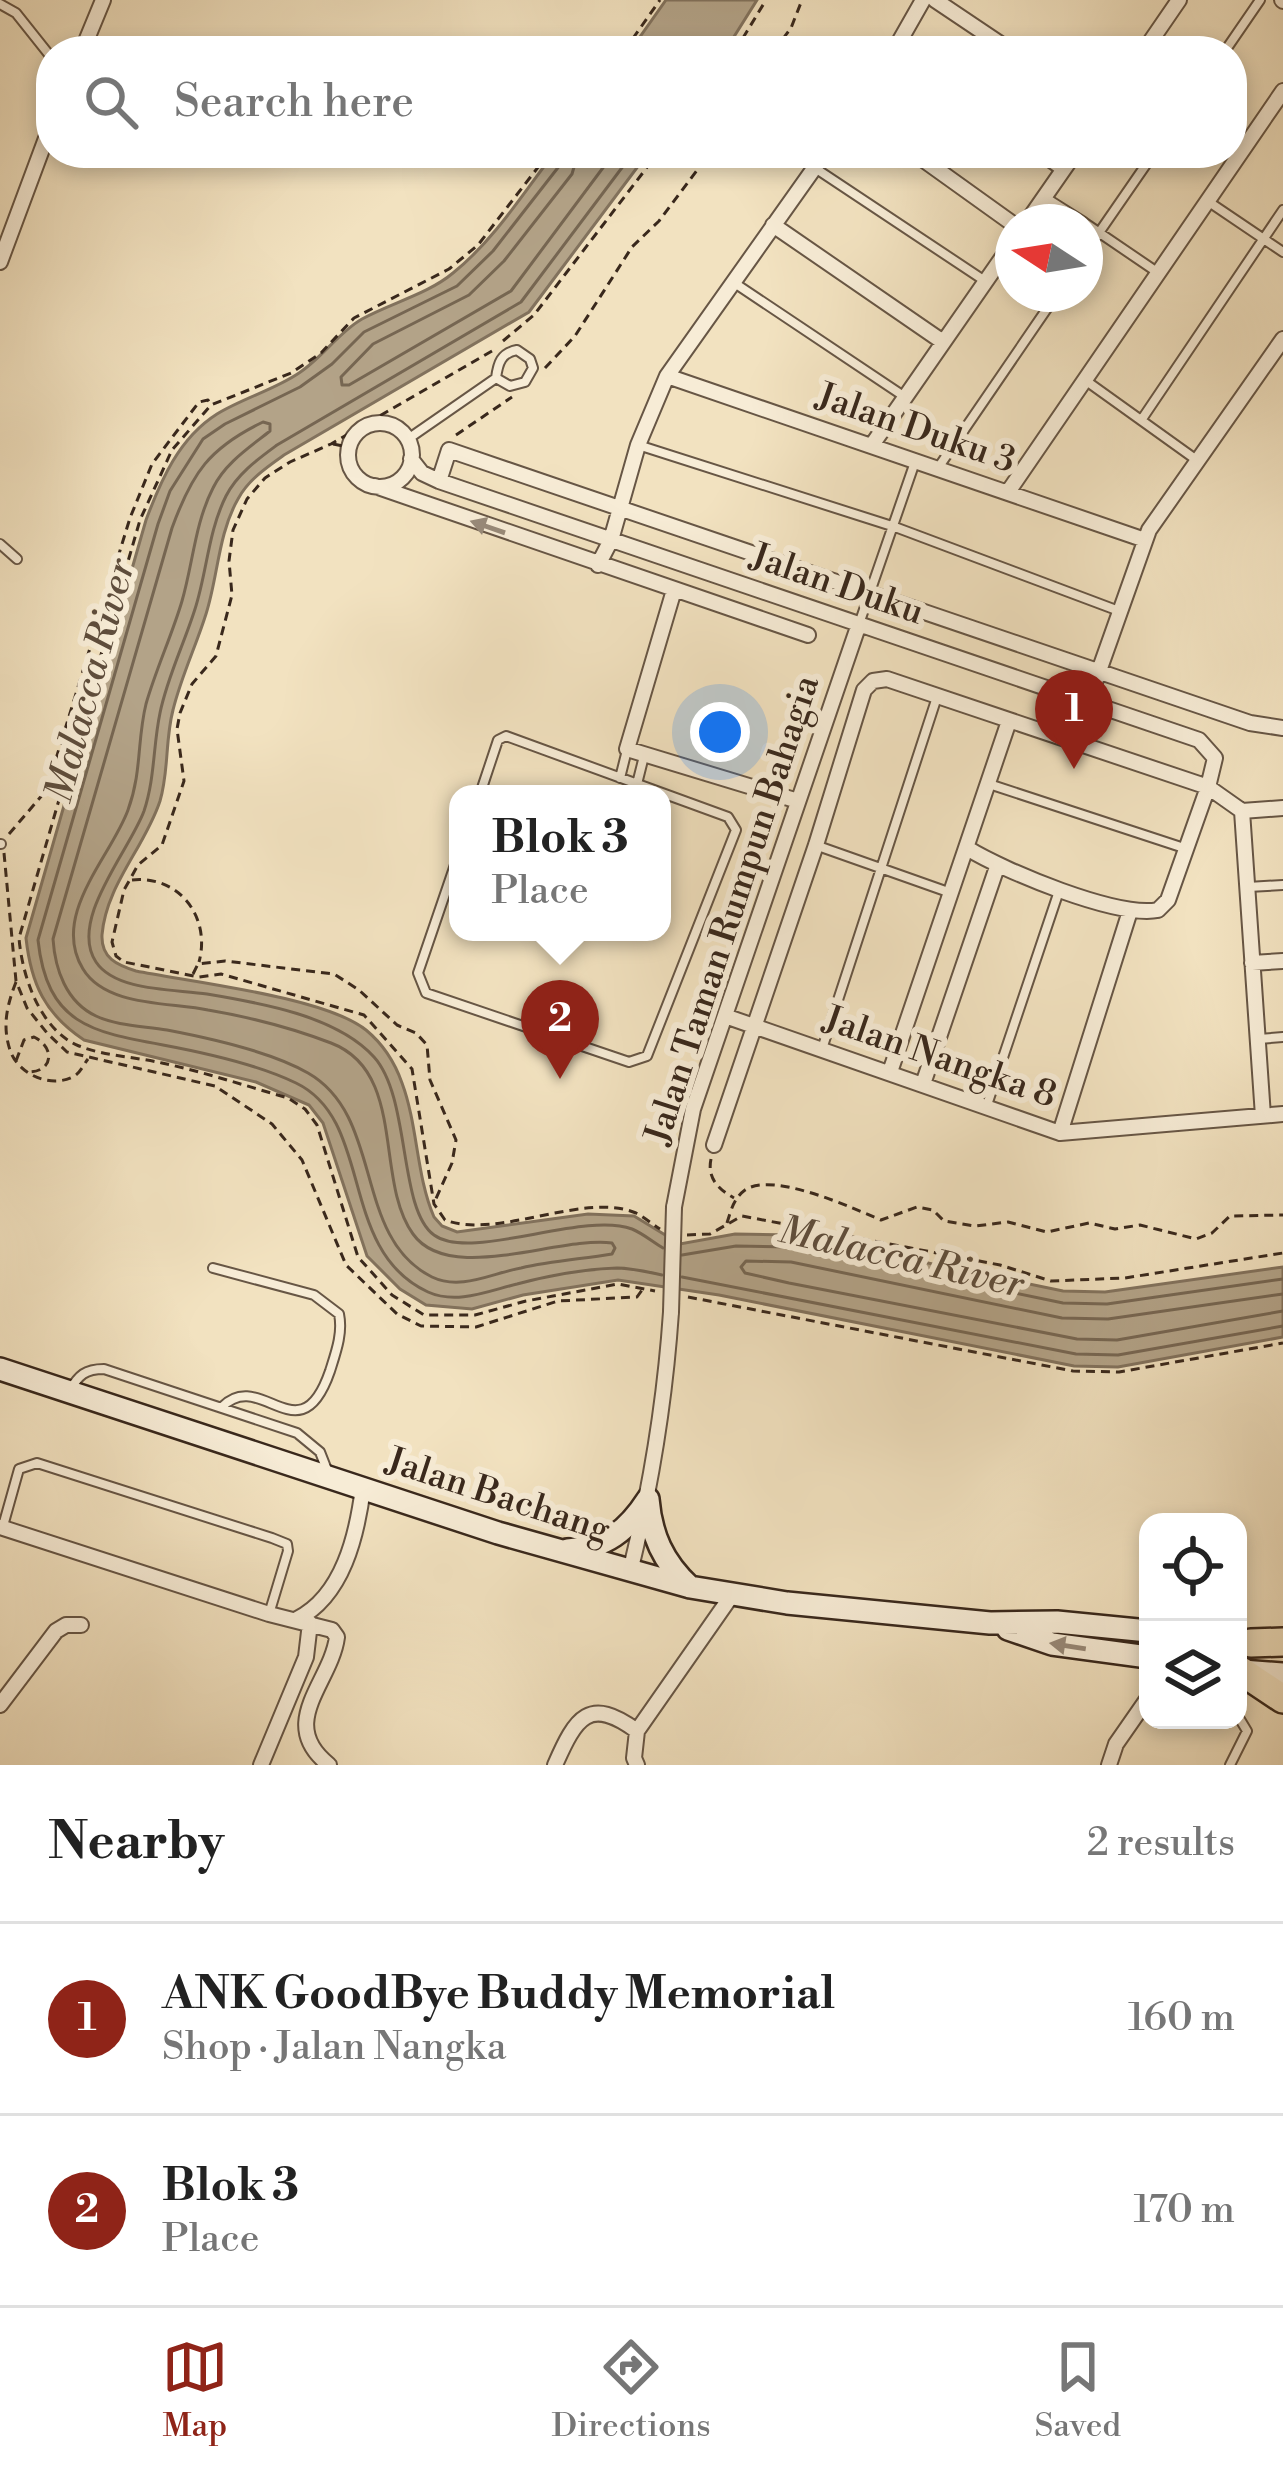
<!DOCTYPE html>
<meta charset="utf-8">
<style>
:root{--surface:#fff;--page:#f2f2f2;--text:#222;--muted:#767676;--line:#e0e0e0;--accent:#8f2418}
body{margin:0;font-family:"Libre Bodoni",serif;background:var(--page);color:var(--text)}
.controls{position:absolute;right:36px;bottom:36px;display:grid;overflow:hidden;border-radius:24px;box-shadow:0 6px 18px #0003}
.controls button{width:108px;height:108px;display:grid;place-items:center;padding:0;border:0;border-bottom:3px solid var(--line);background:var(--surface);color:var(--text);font:60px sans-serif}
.compass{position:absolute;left:995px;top:204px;width:108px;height:108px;border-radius:50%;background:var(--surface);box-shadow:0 6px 18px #0003;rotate:282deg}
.you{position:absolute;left:720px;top:732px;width:42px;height:42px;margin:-30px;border:9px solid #fff;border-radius:50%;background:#1a73e8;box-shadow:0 0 0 18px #1a73e833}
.badge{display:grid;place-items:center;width:78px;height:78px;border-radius:50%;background:var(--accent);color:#fff;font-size:39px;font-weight:700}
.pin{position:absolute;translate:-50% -99px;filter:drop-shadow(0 3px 6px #0008)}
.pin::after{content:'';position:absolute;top:63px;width:42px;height:36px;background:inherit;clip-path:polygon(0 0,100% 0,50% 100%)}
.popup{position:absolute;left:449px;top:785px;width:222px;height:156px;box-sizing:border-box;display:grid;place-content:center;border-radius:24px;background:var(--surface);filter:drop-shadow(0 3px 9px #0005);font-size:39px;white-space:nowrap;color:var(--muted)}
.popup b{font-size:45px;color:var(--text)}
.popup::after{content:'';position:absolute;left:50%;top:100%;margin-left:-24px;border:24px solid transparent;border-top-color:var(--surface)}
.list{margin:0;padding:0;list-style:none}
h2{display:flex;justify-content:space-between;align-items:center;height:156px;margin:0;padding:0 48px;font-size:51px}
h2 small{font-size:39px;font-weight:400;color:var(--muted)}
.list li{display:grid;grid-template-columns:78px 1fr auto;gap:36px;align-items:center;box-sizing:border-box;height:192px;padding:0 48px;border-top:3px solid var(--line)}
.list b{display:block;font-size:45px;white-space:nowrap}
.list p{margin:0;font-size:39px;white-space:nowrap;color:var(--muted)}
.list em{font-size:39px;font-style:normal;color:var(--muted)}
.icon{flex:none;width:66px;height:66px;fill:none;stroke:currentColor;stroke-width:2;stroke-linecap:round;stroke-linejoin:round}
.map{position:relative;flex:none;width:1283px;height:1765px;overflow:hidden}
.search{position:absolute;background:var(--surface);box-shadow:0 6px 18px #0003;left:36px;right:36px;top:36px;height:132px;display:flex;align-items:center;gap:30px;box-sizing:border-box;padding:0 42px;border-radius:48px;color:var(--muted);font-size:45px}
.sheet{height:540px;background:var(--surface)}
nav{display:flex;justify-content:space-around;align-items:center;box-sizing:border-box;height:168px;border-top:3px solid var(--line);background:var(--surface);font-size:33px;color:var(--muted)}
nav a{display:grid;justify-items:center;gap:6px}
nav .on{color:var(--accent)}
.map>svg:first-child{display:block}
.water{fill:#b3a388;stroke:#82725d;stroke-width:3}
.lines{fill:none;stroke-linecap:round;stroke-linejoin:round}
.shore{stroke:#766652;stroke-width:3}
.lane-casing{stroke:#675645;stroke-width:12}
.street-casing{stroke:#675645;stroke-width:18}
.secondary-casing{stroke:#39281c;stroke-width:26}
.highway-casing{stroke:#39281c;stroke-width:32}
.path{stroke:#39281c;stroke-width:3;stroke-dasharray:9 6;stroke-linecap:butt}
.lane{stroke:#f7ecd6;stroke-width:8}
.street{stroke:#f7ecd6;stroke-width:14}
.secondary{stroke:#f7ecd6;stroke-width:21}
.highway{stroke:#f2e2c0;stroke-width:27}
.street-bridge-casing{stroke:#675645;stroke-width:18;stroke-linecap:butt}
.street-bridge{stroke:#f7ecd6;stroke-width:14}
.oneway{fill:#988a79}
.labels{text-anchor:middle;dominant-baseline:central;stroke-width:12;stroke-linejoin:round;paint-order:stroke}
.street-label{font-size:36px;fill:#39281c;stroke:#f7ecd6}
.water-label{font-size:39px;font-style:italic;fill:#5e4d3c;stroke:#f7ecd6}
</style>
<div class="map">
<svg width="1283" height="1765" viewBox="0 0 1283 1765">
<rect width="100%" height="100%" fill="#f2e2c0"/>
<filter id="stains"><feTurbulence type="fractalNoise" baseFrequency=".00167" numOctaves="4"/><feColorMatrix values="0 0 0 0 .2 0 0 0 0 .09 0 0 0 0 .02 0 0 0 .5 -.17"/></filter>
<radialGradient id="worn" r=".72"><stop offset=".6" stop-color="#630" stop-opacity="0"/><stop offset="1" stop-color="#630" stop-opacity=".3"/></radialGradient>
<!-- water -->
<path class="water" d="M666,0H757L725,51H630Z
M554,153H648L529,312L284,455C267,467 248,480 238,499C218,534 218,577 206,614C196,646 181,677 173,710C165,740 169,771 160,801C145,847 106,885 102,935C101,958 117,965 136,971C191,982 325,997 366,1030C383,1044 395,1063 402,1083C418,1126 416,1175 434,1217L442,1226L457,1232L588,1214L634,1216L680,1244L735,1234L793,1235L1063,1291L1105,1292L1283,1267V1337L1118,1367L1074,1366L719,1295L618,1280L523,1295L472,1309L426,1305L400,1289L367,1256L323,1123L309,1105L256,1082L84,1040C45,1014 31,984 26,938L146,520C161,480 179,438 217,414C243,398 274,390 299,373C322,358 339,332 362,319C391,303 428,294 453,273C493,241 523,194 554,153Z"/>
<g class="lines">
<!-- shore -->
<path class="shore" d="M563,153L560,165L493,251L457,286L364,332L332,364L300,387L225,424L203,439L170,491L158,524L38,940C47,1024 91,1032 163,1045C206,1053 257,1064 296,1083C375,1121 337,1250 428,1292C457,1305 488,1291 517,1284C547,1276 585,1269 617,1268C632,1268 648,1272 662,1275
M578,153L572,174L504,261L469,295L373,344L341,377L342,385H349L511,291L614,153
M633,153L521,302L277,445C258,459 237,474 226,496C208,532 207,572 195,609C184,644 167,678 160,713C153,746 155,778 144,811C130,850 68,920 96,962C116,992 176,989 207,994C261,1003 337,1016 374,1057C411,1098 398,1209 434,1235C471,1262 582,1211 632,1229C642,1233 653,1242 663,1248
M263,422L270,424V431C250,447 225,463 213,488C195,523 193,563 182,601C172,635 156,669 146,704C137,740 142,772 128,810C111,857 50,915 83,969C106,1007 170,1002 208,1010C249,1017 292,1028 331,1043C407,1072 374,1180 413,1234C449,1285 558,1236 612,1243L615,1248L612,1254C582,1259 551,1261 521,1268C492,1273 461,1291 432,1277C352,1237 385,1117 308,1073C272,1052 209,1038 167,1030C144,1026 117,1026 96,1016C66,1002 55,969 53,939L172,528C192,473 209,448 263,422Z
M682,1255L736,1246L792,1247L1063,1303L1107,1304L1283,1279
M682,1277L1076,1354L1118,1355L1283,1326
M1283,1294L1108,1319L1062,1318L791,1262L746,1261L741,1267L745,1273L789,1283L1077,1339L1117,1340L1283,1311"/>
<defs>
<path id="lane" d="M0,4L16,13L51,57
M1225,51L1260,0
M1036,153L1063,172
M815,168L985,281
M1046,198L1084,222
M1209,202L1283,252
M1085,223L1157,272
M1085,253L1154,153
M733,282L905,397
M1085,380L1198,461
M1142,419L1283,210
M408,439L496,378C498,363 501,353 517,350L530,359L533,368L525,382L510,386L496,378
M638,445L895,527L1119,611
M938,468L1057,294
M0,544L17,559
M859,624L915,462
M620,778L627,750
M637,784L644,756
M989,784L1187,849
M0,844H1
M818,846L951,893
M458,856L418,973L426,993L629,1062L647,1056L736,830L728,817L506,736L498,740L480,794
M1248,887L1283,885
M1259,1039L1283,1037
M822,1049L937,697
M987,1105L1059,891
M213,1268L314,1295L339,1314C343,1333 336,1352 330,1371C300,1458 261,1367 222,1407
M69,1391C79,1375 85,1369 104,1369L297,1433L320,1452L329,1475
M3,1526L19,1469L37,1463L272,1538L287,1544L288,1551L269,1614
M1230,1765L1247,1731L1238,1716"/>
<path id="street" d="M935,0L1011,51
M1282,0L1283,1
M82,51L103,0
M894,51L923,0
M1144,51L1179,0
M914,153L1013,224
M1027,222L1075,153
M773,225L943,342
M0,262L51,125
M667,376L1145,540
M348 455a32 32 0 1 1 64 0a32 32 0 1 1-64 0Z
M872,445L1013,242
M411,459L422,473L439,481L1199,740L1215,758L1208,787L1168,900L1158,910C1117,918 1004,871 967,848
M439,481L449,450L1250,723L1283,728
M375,486L808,635
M1008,492L1283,91
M598,565L611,540L638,445L667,376L825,153
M674,590L627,749L798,801
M1088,702L1149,530L1283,339
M1242,811L1263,1116
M1242,811L1283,808
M1252,963L1283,961
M725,1016L1060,1133L1283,1114
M890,1072L1009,721
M923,1084L997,867
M1060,1133L1130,911
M714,1145L816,845L864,690L873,681L887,679L1208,787L1242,811
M674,1207L693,1109L859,624
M0,1527L269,1614L332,1630L337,1637C331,1683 276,1723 329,1765
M630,1572C651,1486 665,1401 671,1312
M297,1619C343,1596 357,1535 363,1488
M0,1705L56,1631L66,1625H81
M261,1765L306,1657L310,1623
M555,1765C576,1717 589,1696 637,1731
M637,1765L634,1758L637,1731L732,1595
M1109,1765L1116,1744L1148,1698"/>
<path id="secondary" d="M0,1369L498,1533L690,1587L787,1603L990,1623L1057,1622L1148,1631
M648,1499C651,1535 663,1562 690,1587
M567,1550C605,1549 628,1530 648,1499
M1008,1629L1052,1644L1148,1657
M1242,1671L1283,1674"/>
<path id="highway" d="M1251,1643L1283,1642
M1241,1671L1283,1699"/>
</defs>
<!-- lane casing -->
<use href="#lane" class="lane-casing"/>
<!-- street casing -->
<use href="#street" class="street-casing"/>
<!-- secondary casing -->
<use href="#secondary" class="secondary-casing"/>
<!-- highway casing -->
<use href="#highway" class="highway-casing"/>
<!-- path -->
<path class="path" d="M624,51L660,0
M735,51L766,0
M774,51L791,28L802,0
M549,153L478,245L449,269L354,318L321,353L291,373L211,405L172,450L140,520L19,938C22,976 40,1030 79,1046C104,1056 136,1057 162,1063C204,1072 246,1086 288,1098L305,1109L317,1125L358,1257L392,1295L424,1315H475L526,1301L618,1284L655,1291
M503,341L534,315L658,153
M492,351L331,444L290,462L265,478L247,499L233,530L229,561L232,595L216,656L192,684L180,713L177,729L184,781L162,845L138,865L124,890L112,942L116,956L124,962L199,977L221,974L364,1015L412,1069L434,1204L445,1220C499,1240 584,1191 636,1213C644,1217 652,1224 660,1229
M545,368L575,336L632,247L659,221L710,153
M456,435L512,397
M333,444L349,447
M9,834L44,793L51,775L130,518L152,464L199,402L208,400L211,405
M4,853L16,981L27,1008L47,1033L67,1052L215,1086L272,1124L302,1160L346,1265L397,1314L421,1326L476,1327L558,1301L637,1297L642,1290
M132,880C180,875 211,918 199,962
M193,974L198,964L225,961L334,974L359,990L397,1025L416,1033L427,1045L430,1080L456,1140L452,1163L434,1203
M16,982C7,1005 2,1026 10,1050C18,1075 53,1090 76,1075C81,1071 84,1064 88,1059
M16,1061L24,1040L34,1037C55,1047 54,1072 28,1072
M711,1159C707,1178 718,1189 734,1198
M727,1223C731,1210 734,1198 745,1190C773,1171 852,1208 881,1220L917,1207L933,1210L944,1221L975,1226L1008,1222L1047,1232L1089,1223L1115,1229L1140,1225L1196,1239L1212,1233L1230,1216L1283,1215
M687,1235L710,1234L742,1216L1000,1265L1051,1281L1125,1278L1283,1253
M688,1297L1073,1371L1119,1372L1283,1343"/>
<!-- lane -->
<use href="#lane" class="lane"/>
<!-- street -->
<use href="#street" class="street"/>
<!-- secondary -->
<use href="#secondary" class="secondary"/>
<!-- highway -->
<use href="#highway" class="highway"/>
<defs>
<path id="street-bridge" d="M671,1312L674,1207"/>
</defs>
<!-- street-bridge casing -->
<use href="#street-bridge" class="street-bridge-casing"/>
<!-- street-bridge -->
<use href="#street-bridge" class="street-bridge"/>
</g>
<!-- one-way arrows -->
<defs><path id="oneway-solid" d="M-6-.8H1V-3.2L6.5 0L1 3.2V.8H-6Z" transform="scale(3)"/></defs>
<g class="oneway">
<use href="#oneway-solid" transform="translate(488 527) rotate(-161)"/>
<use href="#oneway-solid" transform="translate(1068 1646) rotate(-171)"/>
</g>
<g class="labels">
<!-- street labels -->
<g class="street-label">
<text transform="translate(916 429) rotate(19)">Jalan Duku 3</text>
<text transform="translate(837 585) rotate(19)">Jalan Duku</text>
<text transform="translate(733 910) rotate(-72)">Jalan Taman Rumpun Bahagia</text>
<text transform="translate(940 1058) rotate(19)">Jalan Nangka 8</text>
<text transform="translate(498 1496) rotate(18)">Jalan Bachang</text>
</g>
<!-- water labels -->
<g class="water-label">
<text transform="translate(91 681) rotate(-75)">Malacca River</text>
<text transform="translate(901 1258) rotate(13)">Malacca River</text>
</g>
</g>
<rect width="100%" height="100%" filter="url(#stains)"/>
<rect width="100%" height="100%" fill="url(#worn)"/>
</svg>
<div class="controls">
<button><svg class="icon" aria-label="locate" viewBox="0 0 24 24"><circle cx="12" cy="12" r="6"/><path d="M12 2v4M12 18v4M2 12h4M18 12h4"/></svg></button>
<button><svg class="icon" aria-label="layers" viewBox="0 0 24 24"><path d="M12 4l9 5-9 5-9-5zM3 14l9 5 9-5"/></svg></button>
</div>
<svg class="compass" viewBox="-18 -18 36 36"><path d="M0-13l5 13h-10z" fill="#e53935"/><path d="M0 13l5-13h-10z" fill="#767676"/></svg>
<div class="you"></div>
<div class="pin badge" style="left:1074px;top:769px">1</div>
<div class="pin badge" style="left:560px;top:1079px">2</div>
<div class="popup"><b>Blok 3</b>Place</div>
<div class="search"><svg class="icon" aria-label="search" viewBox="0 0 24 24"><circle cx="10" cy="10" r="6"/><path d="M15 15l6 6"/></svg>Search here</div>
</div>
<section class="sheet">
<h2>Nearby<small>2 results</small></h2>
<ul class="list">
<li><span class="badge">1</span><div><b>ANK GoodBye Buddy Memorial</b><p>Shop · Jalan Nangka</p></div><em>160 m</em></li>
<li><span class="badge">2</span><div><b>Blok 3</b><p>Place</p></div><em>170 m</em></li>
</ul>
</section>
<nav>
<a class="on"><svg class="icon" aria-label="map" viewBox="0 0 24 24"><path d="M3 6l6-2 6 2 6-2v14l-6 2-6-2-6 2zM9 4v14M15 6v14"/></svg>Map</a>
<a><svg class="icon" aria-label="directions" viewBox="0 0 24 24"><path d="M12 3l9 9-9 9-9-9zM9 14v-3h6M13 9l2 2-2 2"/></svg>Directions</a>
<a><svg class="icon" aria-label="saved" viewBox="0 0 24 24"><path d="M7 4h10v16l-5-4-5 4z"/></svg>Saved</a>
</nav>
